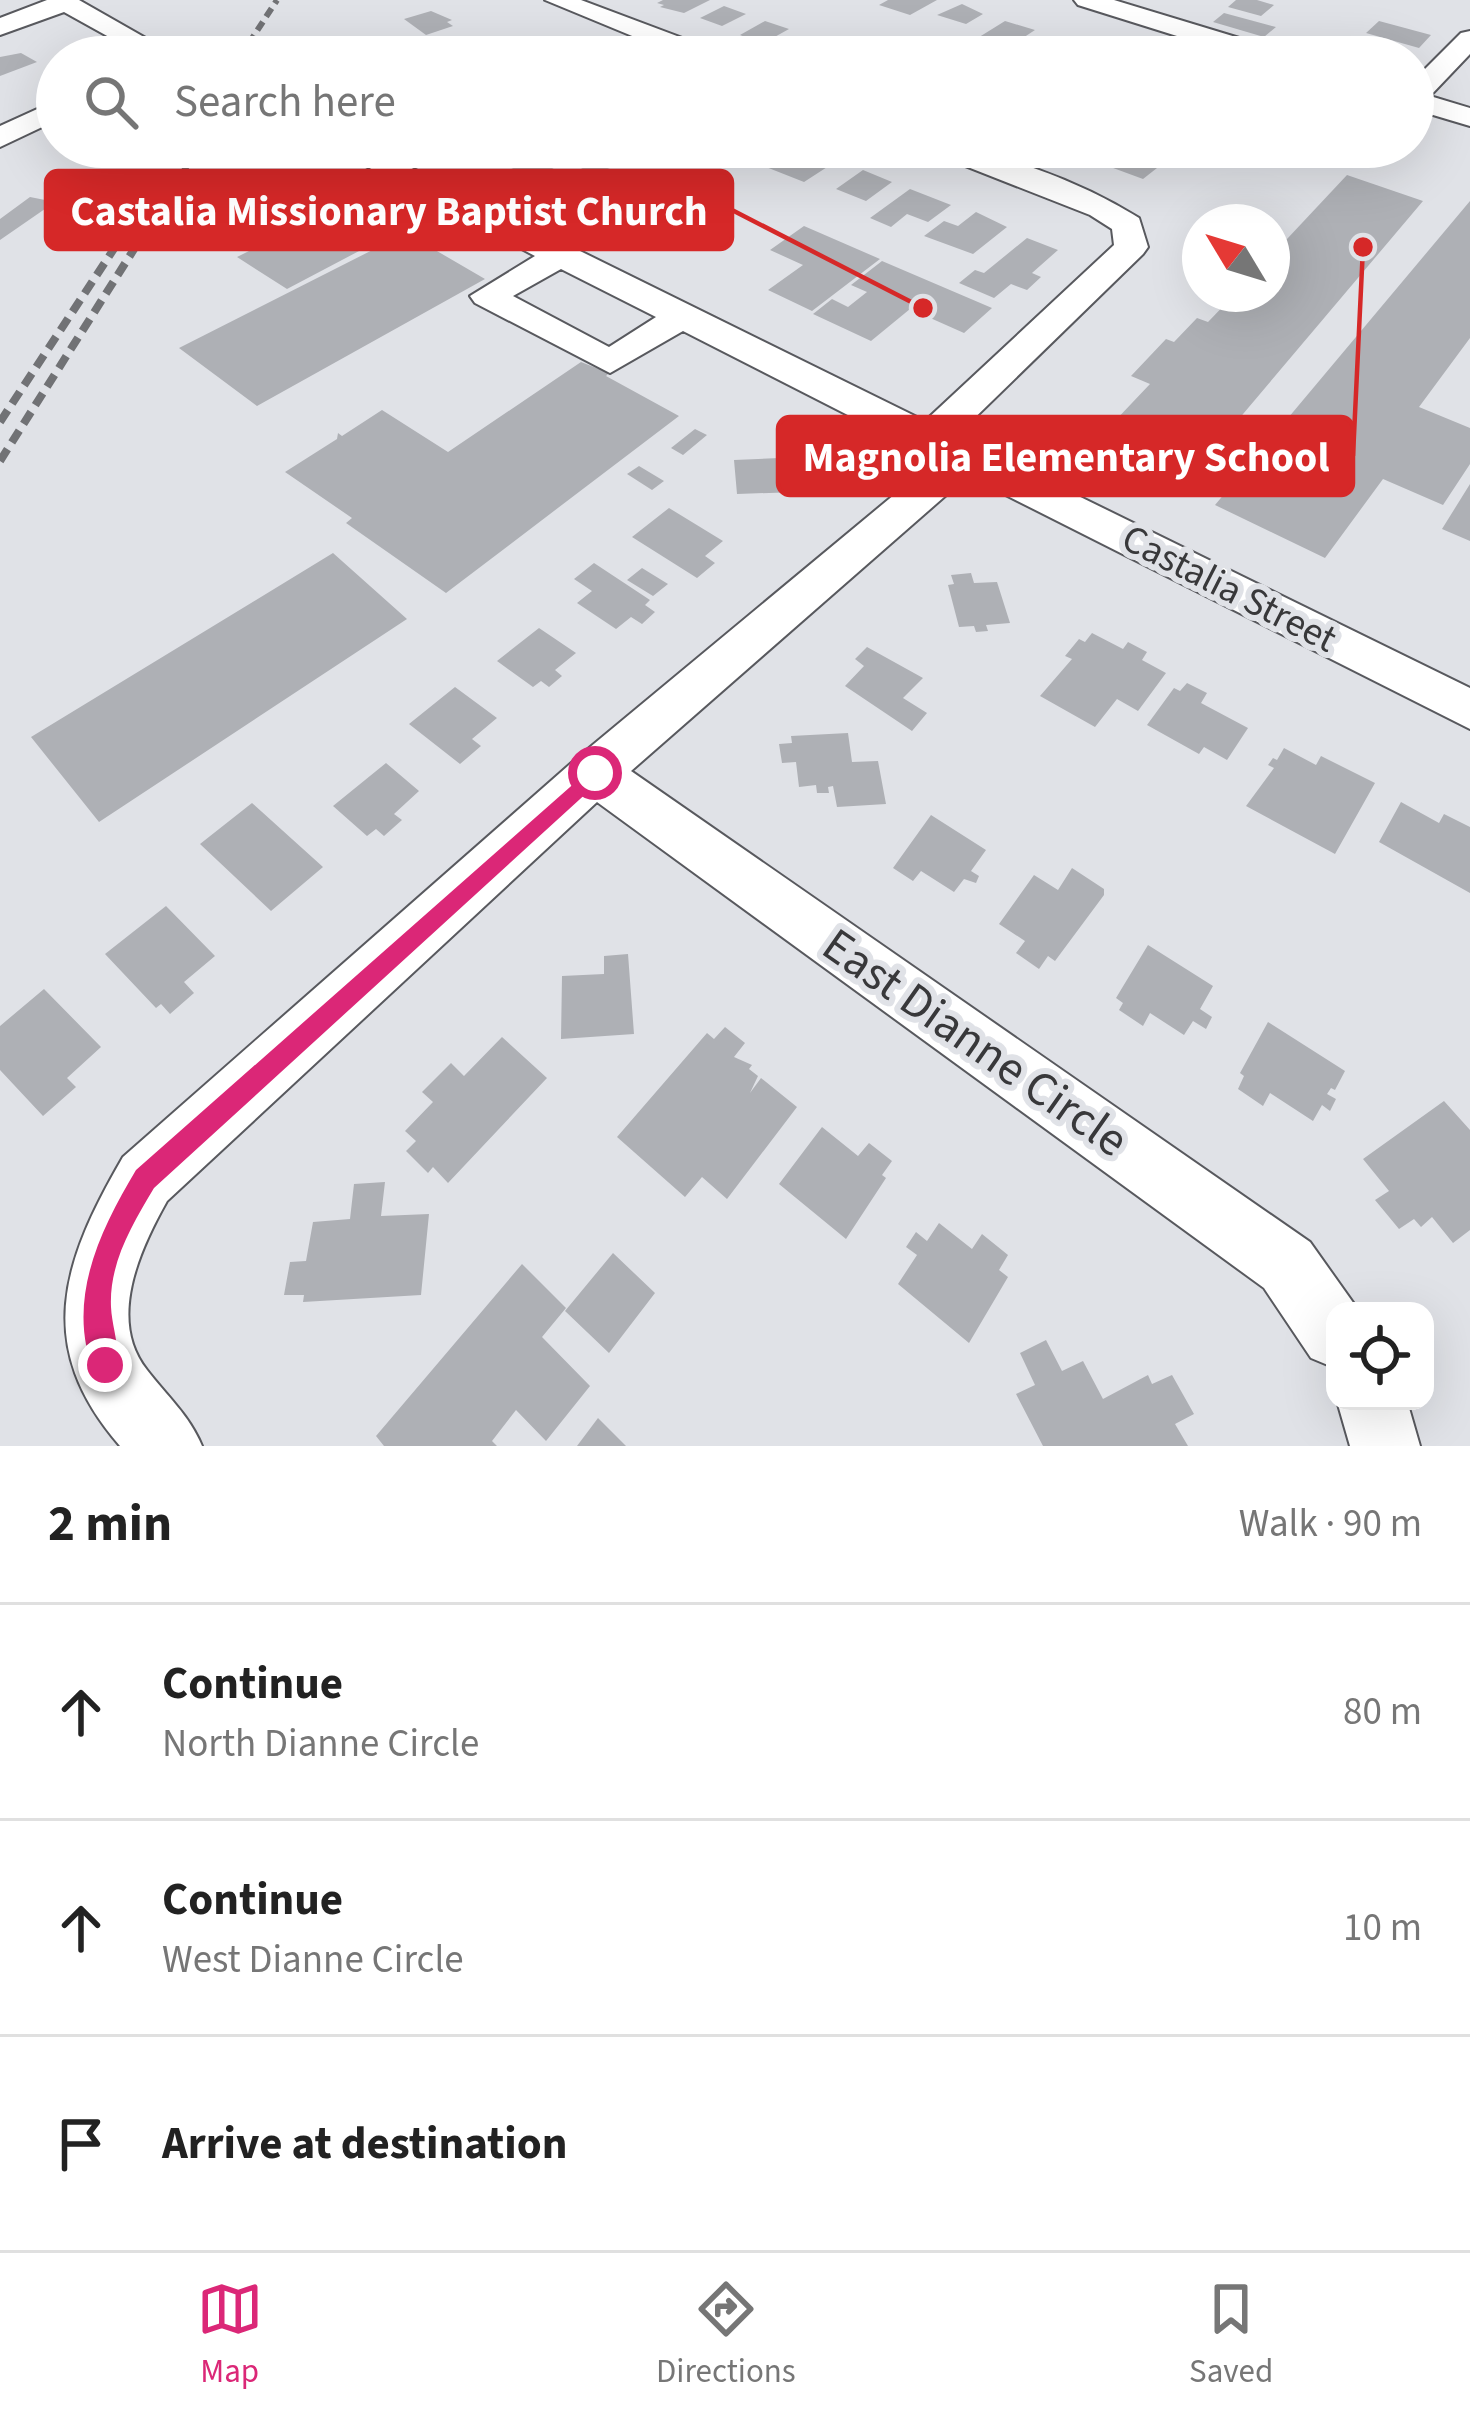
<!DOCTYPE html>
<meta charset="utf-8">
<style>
:root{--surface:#fff;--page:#f6f6f6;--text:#222;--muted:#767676;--line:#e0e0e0;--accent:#db2777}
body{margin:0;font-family:"Source Sans 3",sans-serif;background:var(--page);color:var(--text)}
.controls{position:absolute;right:36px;bottom:36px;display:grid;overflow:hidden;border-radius:24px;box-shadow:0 12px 48px #0002}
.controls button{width:108px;height:108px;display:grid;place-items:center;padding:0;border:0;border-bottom:3px solid var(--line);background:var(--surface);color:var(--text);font:60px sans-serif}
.compass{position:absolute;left:1182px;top:204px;width:108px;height:108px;border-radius:50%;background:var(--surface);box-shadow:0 12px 48px #0002;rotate:308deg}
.stop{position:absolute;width:36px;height:36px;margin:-27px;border:9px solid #db2777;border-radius:50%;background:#fff}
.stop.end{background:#db2777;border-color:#fff;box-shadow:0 3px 12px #0008}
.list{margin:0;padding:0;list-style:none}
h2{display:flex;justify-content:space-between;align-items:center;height:156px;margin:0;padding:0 48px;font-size:51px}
h2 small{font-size:39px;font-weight:400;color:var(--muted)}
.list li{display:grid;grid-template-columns:78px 1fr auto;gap:36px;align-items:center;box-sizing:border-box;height:216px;padding:0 48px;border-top:3px solid var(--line)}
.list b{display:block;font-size:45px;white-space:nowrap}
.list p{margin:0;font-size:39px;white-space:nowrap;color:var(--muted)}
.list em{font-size:39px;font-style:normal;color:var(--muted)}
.icon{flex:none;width:66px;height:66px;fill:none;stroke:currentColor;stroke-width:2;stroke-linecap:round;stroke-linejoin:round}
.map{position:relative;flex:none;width:1470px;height:1446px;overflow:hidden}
.search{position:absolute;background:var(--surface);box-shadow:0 12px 48px #0002;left:36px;right:36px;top:36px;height:132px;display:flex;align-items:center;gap:30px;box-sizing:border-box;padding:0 42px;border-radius:66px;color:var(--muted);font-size:45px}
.sheet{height:804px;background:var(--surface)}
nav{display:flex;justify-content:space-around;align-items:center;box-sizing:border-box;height:168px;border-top:3px solid var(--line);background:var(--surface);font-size:33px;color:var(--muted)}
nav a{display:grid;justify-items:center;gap:6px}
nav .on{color:var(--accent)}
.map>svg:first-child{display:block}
.building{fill:#aeb0b5}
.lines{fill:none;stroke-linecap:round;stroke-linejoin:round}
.minor-casing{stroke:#58595e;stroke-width:4}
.minor{fill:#fff;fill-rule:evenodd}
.rail-far1{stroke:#717275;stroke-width:6;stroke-dasharray:10 6;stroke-linecap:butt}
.rail{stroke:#717275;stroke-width:8;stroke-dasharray:14 8;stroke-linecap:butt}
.route{fill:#db2777}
.labels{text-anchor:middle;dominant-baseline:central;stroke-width:12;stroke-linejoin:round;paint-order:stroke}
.street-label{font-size:39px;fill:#38383a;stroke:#e0e2e7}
.near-street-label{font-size:48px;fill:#38383a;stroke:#e0e2e7}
.leader{fill:none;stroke:#d62828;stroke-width:4.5}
.callout-dot{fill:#d62828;stroke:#e0e2e7;stroke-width:4.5}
.callout{fill:#d62828;stroke:#d62828;stroke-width:4.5}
.callout-label{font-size:42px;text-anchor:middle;font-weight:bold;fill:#fff}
</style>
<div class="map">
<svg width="1470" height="1446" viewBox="0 0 1470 1446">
<rect width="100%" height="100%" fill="#e0e2e7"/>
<!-- building -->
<path class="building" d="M663,0H710L684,13L660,7L664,5L657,3Z
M888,0H937L910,15L879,5Z
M1236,0H1257L1274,5L1261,16L1228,7Z
M962,4L983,14L966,24L937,15Z
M724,6L746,14L722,26L700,18Z
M431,11L452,20L447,22L453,26L426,35L404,19Z
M1224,13L1276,27L1264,37L1213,22Z
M765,21L789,29L762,44L740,40L745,37L740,35Z
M1005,21L1035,30L1006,49L976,39Z
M1379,21L1431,35L1419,48L1366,33Z
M813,36L823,39L813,45L831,52L823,57L784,52Z
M1352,37L1405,52L1400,57L1335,53Z
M1053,38L1081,48L1068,57L1035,50Z
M21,53L37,62L0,76V57Z
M541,147H580L586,149L535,179L507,166Z
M719,147H772L751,160Z
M797,147H814L838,160L804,182L766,167Z
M1048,147H1097L1105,150L1086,166L1043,151Z
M1127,147L1145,153L1136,160L1157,168L1143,179L1105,165Z
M598,159L607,162L602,166L618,172L582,194L557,183Z
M863,170L892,182L866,201L836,189Z
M1347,175L1423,201L1183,485L1094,443L1150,384L1131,376L1166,339L1174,342L1197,318L1208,322L1235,294H1272V255Z
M910,189L951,205L928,222L907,214L891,227L870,218Z
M30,197L55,202L0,240V219Z
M1470,201V338L1419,407L1470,428V464L1443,505L1383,479L1325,558L1215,505Z
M354,207L397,231L287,289L237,257L299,226L306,231Z
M976,212L1007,227L973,254L924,236L944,221L958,226Z
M804,226L880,259L812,311L768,290L803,265L770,250Z
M406,233L485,279L257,406L179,348Z
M1027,238L1058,250L1032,273L1041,277L1027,290L1011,284L994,298L959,283L975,270L984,273Z
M882,261L992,308L964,333L910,309L871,341L813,314L832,299L848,307L867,292L851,285Z
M581,362L609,373L606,376L679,416L446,593L346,523L352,518L285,472L337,439L338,433L342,436L382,410L448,452Z
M695,429L707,435L683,455L671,448Z
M779,458L781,479H796L798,492L737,494L734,460Z
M639,466L664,481L652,490L627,474Z
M1470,484V541L1442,529Z
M669,508L723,541L705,556L715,563L697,578L632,537Z
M333,553L407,619L99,822L31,737Z
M594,563L650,600L645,605L655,612L642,624L631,617L616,629L577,603L592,591L574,579Z
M642,568L668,584L653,596L627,580Z
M971,573L974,583L997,582L1010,623L986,625L988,631L976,632L974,626L959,627L948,585L954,584L951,575Z
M539,628L576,653L555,670L562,676L549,687L541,681L533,687L497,661Z
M1092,633L1123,649L1128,642L1147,652L1142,660L1166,673L1138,711L1117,699L1095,727L1040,696L1072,659L1065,656L1079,639L1085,642Z
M867,647L923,678L903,698L927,713L912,731L845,686L864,666L855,659Z
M1187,683L1207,693L1201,703L1248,728L1227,760L1204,747L1199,754L1147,725L1174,688L1180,691Z
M455,687L497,718L472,739L481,746L460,764L409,724Z
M848,733L852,762L878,761L886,804L837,807L833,786L828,787L829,793H817L816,785L799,787L796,762L782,763L779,744L792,743L791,736Z
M1284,748L1316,765L1321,756L1375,783L1335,854L1246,806L1274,768L1268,765L1273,758L1277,760Z
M386,763L419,791L394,814L402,820L384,836L376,829L367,836L333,806Z
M1401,802L1439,823L1444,814L1470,827V893L1379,842Z
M252,803L323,867L271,911L200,844Z
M931,815L986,850L971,871L979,876L976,883L964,879L954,892L921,871L913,881L893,868Z
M1072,868L1104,889V895L1055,961L1048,956L1039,969L1016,953L1025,941L999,924L1034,875L1058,890Z
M166,906L215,956L184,982L194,993L170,1014L161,1004L156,1008L105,954Z
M1148,945L1213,986L1200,1009L1212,1017L1206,1029L1193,1021L1184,1035L1150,1013L1143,1026L1119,1010L1123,1003L1116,998Z
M628,954L634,1034L561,1039L562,976L604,974V956Z
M44,989L101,1047L67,1078L76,1087L43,1116L0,1070V1026Z
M1268,1022L1345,1071L1335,1090L1331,1088L1327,1094L1336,1099L1330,1111L1322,1105L1313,1121L1270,1093L1263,1106L1238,1089L1244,1076L1240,1073Z
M725,1027L745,1043L734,1057L752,1065L749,1069L758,1076L750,1093L761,1078L797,1107L727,1199L702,1177L685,1197L617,1137L707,1033L714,1039Z
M502,1037L547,1078L448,1183L433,1167L428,1173L406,1151L416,1141L405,1131L433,1102L422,1092L451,1063L464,1076Z
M1444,1101L1470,1130V1230L1453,1243L1432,1217L1421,1227L1414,1219L1399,1229L1375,1200L1389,1191L1363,1159Z
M822,1127L858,1156L869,1143L892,1161L882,1175L886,1178L846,1239L779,1184Z
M385,1182L381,1216L429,1214L421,1295L303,1302L304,1295H284L290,1262L306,1261L313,1222L350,1219L354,1184Z
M939,1223L972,1249L982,1234L1008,1255L999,1270L1008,1277L969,1343L898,1284L917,1255L906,1247L916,1232L927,1241Z
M613,1253L655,1293L609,1353L565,1311Z
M522,1264L566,1308L542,1337L590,1386L546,1441L516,1410L492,1441L497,1446H384L376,1436Z
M1046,1340L1062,1371L1083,1361L1103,1399L1148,1375L1152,1384L1172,1375L1194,1414L1175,1424L1188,1446H1043L1016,1394L1035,1385L1020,1353Z
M598,1418L626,1446H577Z"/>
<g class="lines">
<defs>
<path id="minor" d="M47,0H79L179,57H145L64,12L0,35V18Z
M545,0H581L717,51L721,57H683Z
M1074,0H1114L1282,51L1286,57H1244L1078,5Z
M1470,31V54L1430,96L1470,108V126L1413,109V81L1461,33Z
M57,100V120L0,147V126Z
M330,147H369L925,421L1114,245L1112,229L1090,215L932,153L928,147C994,147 1083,183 1139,218L1148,247L1143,254L956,436L1470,688V729L968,476L631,771L1310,1242L1359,1311H1335V1368L1311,1358L1264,1288L597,802L167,1201C140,1249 107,1320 147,1370C167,1396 189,1415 202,1446H120C33,1346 62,1262 123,1157L577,758L936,460L683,331L610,373L475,303L470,296L535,256ZM561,269L656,317L609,347L513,296Z
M1337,1401H1407L1420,1446H1350Z"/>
</defs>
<!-- minor casing -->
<use href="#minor" class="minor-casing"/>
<!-- minor -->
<use href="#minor" class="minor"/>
<!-- rail-far1 -->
<path class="rail-far1" d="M240,57L277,0
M121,238L125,231
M141,238L199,147"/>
<!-- rail -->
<path class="rail" d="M0,422L123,235
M0,461L143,235"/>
</g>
<!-- route -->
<path class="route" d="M595,765L605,773L602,779L154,1188C132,1225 109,1263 111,1307C112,1329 123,1354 114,1375L105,1379L95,1375C65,1302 99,1232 136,1170Z"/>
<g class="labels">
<!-- street labels -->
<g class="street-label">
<text transform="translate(1229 589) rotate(27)">Castalia Street</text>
</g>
<!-- near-street labels -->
<g class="near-street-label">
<text transform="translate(975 1043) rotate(35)">East Dianne Circle</text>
</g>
</g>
<!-- callouts -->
<path class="leader" d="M923 308L732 210M1363 247L1353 456"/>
<g class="callout-dot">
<circle cx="923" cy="308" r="12"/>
<circle cx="1363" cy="247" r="12"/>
</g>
<g class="callout">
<rect x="46" y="171" width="686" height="78" rx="12"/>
<rect x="778" y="417" width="575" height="78" rx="12"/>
</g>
<g class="callout-label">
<text x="389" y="225">Castalia Missionary Baptist Church</text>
<text x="1066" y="471">Magnolia Elementary School</text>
</g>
</svg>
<div class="controls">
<button><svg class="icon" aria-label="locate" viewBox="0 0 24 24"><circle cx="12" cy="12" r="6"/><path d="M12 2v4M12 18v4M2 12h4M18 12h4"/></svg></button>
</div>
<svg class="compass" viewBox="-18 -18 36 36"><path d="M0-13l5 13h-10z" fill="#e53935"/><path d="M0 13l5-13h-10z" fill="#767676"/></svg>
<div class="stop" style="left:595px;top:773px"></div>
<div class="stop end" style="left:105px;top:1365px"></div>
<div class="search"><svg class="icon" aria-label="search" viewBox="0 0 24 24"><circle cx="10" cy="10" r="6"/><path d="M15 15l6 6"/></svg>Search here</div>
</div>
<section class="sheet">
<h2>2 min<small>Walk · 90 m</small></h2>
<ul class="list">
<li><svg class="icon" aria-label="ahead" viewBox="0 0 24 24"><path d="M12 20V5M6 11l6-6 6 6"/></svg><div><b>Continue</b><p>North Dianne Circle</p></div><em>80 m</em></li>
<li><svg class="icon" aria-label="ahead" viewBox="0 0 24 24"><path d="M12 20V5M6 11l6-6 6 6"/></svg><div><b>Continue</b><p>West Dianne Circle</p></div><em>10 m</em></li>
<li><svg class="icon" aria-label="arrive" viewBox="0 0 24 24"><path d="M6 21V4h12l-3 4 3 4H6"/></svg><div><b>Arrive at destination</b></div></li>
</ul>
</section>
<nav>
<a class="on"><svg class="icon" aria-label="map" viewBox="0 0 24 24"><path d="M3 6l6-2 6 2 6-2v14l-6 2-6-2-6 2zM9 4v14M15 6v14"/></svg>Map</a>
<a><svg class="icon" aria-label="directions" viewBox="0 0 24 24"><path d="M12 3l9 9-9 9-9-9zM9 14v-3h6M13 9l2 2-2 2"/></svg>Directions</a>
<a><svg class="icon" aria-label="saved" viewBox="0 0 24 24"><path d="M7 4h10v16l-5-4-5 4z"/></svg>Saved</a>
</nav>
